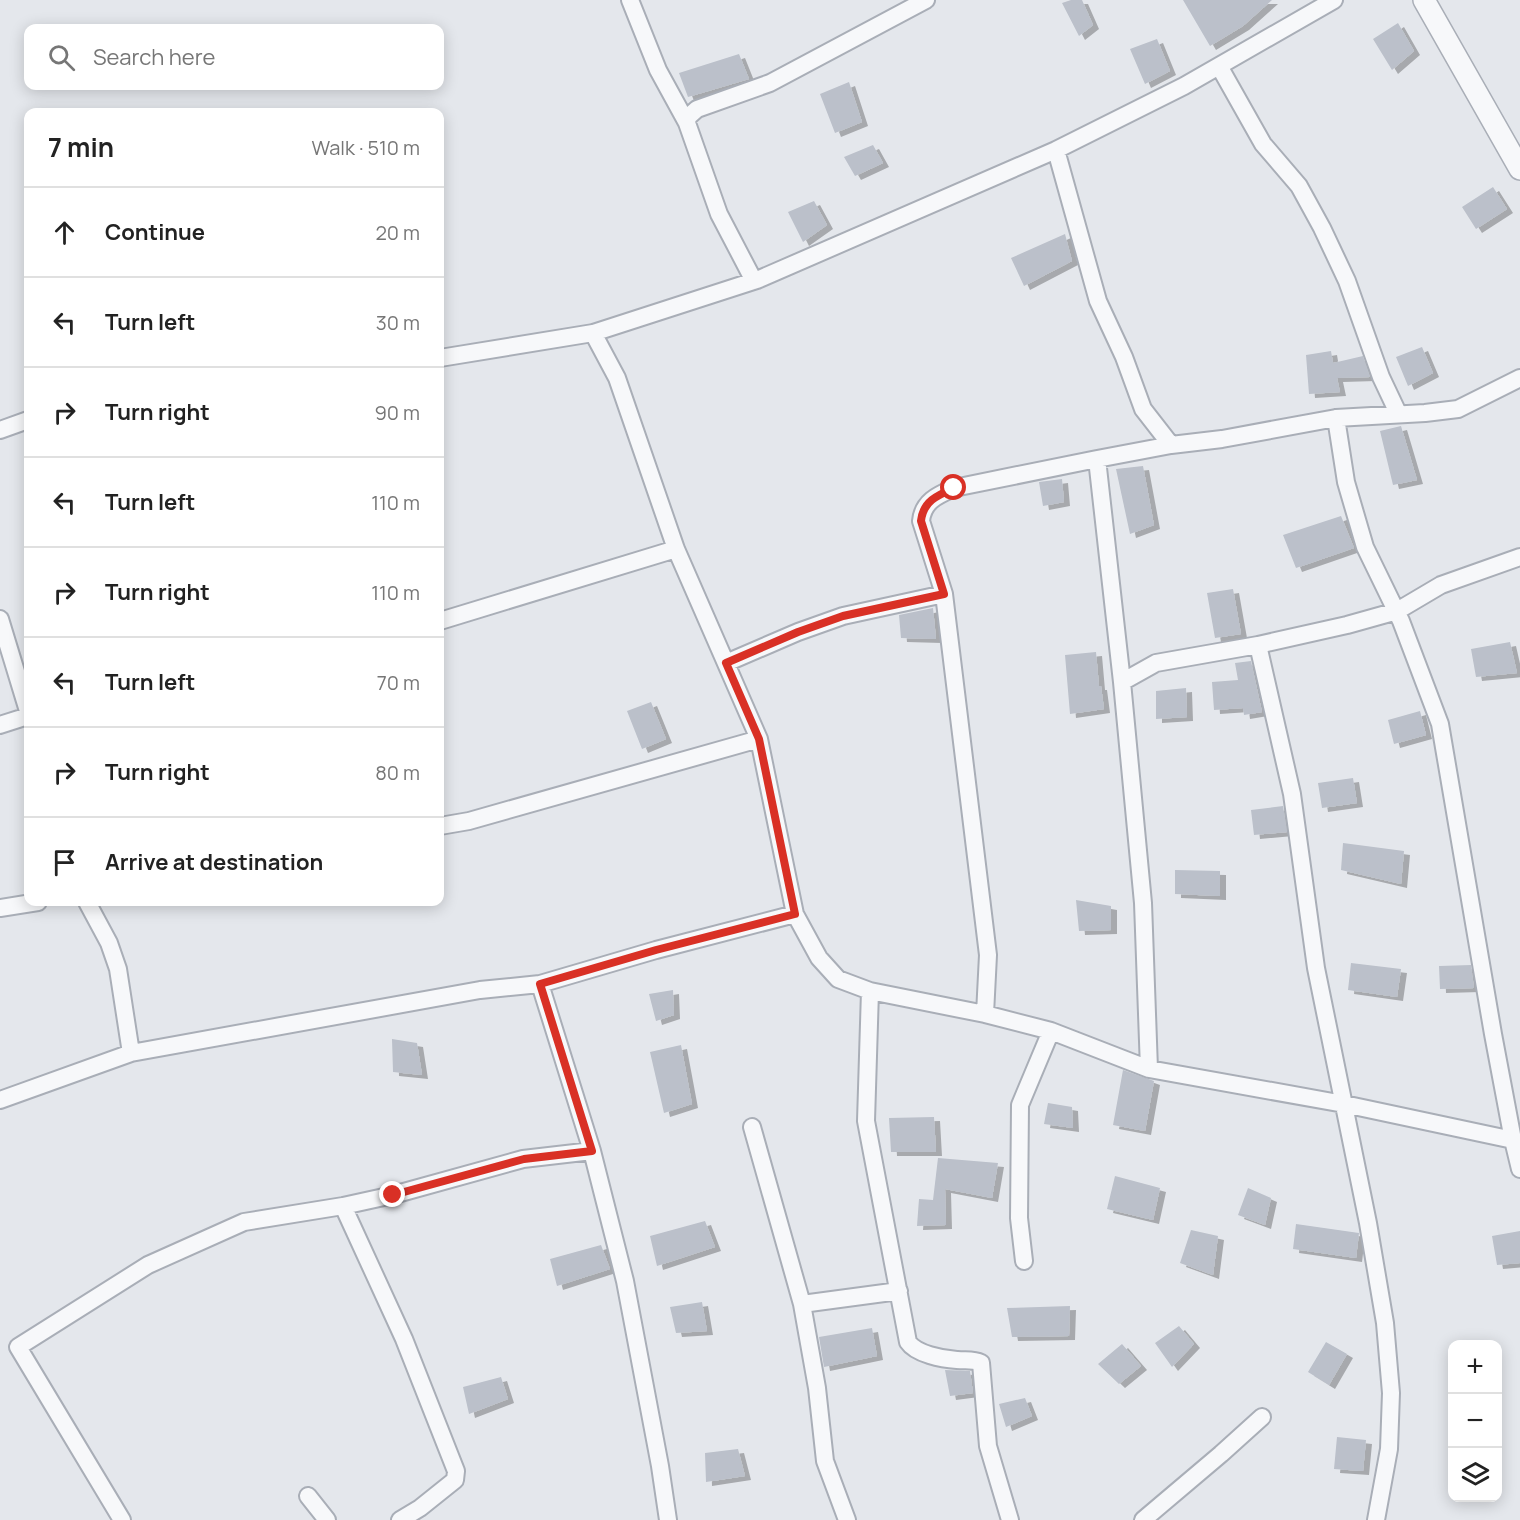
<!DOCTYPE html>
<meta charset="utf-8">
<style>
:root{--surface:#fff;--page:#f6f6f6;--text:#222;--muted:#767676;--line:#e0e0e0}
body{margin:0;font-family:Manrope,sans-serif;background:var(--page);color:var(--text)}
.controls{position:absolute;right:18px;bottom:18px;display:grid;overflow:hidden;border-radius:12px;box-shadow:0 3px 15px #0003}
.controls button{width:54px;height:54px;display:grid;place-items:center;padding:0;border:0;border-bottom:2px solid var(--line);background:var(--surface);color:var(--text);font:30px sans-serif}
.stop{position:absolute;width:18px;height:18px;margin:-14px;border:4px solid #d93025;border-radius:50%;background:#fff}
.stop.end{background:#d93025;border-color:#fff;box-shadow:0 2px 6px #0008}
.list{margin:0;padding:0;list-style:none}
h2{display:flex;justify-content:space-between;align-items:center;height:78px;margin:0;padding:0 24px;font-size:26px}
h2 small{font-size:20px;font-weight:400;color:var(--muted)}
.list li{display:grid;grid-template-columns:39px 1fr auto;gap:18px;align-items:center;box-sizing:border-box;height:90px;padding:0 24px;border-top:2px solid var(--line)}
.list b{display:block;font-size:22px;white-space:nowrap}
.list em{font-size:20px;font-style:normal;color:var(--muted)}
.icon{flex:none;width:33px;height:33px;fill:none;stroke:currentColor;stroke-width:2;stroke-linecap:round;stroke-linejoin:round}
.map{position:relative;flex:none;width:1520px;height:1520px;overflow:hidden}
.search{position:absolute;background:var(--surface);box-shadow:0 3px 15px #0003;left:24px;top:24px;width:420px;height:66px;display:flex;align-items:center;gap:15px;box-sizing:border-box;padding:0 21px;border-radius:12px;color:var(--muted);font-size:22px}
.panel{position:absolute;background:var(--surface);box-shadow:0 3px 15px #0003;left:24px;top:108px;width:420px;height:798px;border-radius:12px}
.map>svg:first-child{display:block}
.building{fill:#bbc0ca;filter:url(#shadow)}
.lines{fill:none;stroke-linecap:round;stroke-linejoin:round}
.minor-casing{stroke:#a9aeb7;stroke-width:20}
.tertiary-casing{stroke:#a9aeb7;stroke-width:24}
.minor{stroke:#f7f8fa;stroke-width:16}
.tertiary{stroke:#f7f8fa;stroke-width:21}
.route{stroke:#d93025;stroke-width:8}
</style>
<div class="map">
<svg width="1520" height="1520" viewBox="0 0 1520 1520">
<defs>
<filter id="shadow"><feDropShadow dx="6" dy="4" stdDeviation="0" flood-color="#0004"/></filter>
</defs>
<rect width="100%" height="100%" fill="#e4e7ec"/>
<!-- building -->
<path class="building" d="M1071,0H1082L1093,25L1079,36L1062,3Z
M1183,0H1272L1243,26L1210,46Z
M1398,23L1414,51L1392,70L1373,39Z
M1157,39L1170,71L1145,84L1130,49Z
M739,54L749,79L688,97L679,73Z
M849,82L862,122L835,133L820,94Z
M873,145L883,163L855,176L844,157Z
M1493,187L1507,209L1476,229L1462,207Z
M814,201L827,225L803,242L788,212Z
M1065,234L1072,261L1024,286L1011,258Z
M1422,347L1433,373L1408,386L1396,357Z
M1331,351L1333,363L1363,356L1370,377L1337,378L1340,392L1309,394L1306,355Z
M1401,426L1417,480L1393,485L1380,431Z
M1143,466L1154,525L1130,534L1116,469Z
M1062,479L1064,502L1043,506L1039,482Z
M1341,516L1354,548L1296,568L1283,535Z
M1233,589L1241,634L1215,638L1207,593Z
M933,608L936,639L901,638L899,615Z
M1510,642L1517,673L1476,677L1471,649Z
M1096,652L1099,686H1101L1104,709L1070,714L1065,655Z
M1251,661L1262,712L1244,715L1243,708L1214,710L1212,682L1238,680L1235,663Z
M1186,688L1187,717L1156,719V691Z
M651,702L666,739L642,749L627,711Z
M1420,711L1426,735L1394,744L1388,720Z
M1353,778L1357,803L1322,808L1318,783Z
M1283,806L1287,832L1254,835L1251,810Z
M1343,843L1404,851L1401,884L1341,870Z
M1175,870L1220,871V896L1175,894Z
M1076,900L1111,906V930L1079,931Z
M1351,963L1401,969L1397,997L1348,990Z
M1471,965L1474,988L1440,989L1439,966Z
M673,990L674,1015L656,1021L649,994Z
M392,1039L417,1043L422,1075L393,1072Z
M681,1045L692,1104L664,1113L650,1052Z
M1123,1070L1154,1081L1145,1131L1113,1125Z
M1048,1103L1072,1107L1073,1128L1044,1124Z
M934,1117L936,1152H891L889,1118Z
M938,1158L998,1163L992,1198L945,1189L946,1225L917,1226L919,1199L933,1200Z
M1115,1176L1160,1188L1153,1220L1107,1209Z
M1248,1188L1271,1198L1265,1225L1238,1215Z
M705,1221L715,1247L657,1266L650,1236Z
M1296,1224L1359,1233L1356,1258L1293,1249Z
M1191,1230L1218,1236L1213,1275L1180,1263Z
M1520,1231V1263L1497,1265L1492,1236Z
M601,1245L610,1269L557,1286L550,1259Z
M702,1302L707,1331L676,1333L670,1307Z
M1070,1306L1069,1336L1012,1337L1007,1308Z
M1179,1326L1194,1344L1172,1367L1155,1343Z
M872,1328L877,1356L824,1367L819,1337Z
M1326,1342L1347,1354L1329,1385L1308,1372Z
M1122,1344L1141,1366L1119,1384L1098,1364Z
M945,1370L970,1371L973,1393L950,1396Z
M501,1377L508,1399L469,1414L463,1387Z
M1025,1398L1032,1416L1006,1427L999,1404Z
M1337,1437L1366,1440L1363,1471L1334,1469Z
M738,1449L745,1476L706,1482L705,1453Z"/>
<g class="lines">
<defs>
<path id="minor" d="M630,0L658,70L687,123
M1219,66L1263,144L1299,186L1322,228L1347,281L1381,377L1398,413
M1056,150L1098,301L1124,357L1143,409L1171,445
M754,281L719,214L687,123L688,117L697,109L770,83L926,0
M593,333L617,378L676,549L759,739L795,914L819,958L838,979L870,991L985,1014L1051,1031L1149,1069L1344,1104L1513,1140
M440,358L593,333L757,280L1056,150L1184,86L1334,0
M1336,418L1346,482L1365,547L1401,621L1440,724L1493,1034L1513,1140L1520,1169
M0,430L28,420
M0,619L28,711
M440,621L676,549
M1258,645L1292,794L1316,968L1368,1223L1385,1323L1391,1393L1389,1449L1376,1520
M726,663L798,632L843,616L944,594
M1122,682L1156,663L1258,645L1347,625L1397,611L1441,585L1520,557
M0,725L28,716
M440,826L469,821L759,739
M87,902L109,943L118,969L131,1053
M0,908L38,902
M540,984L592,1151L625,1281L660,1466L668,1520
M870,991L866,1121L908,1342C916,1354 942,1359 957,1360C966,1361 973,1359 981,1363L988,1446L1010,1520
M985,1014L988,955L944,594L921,521C923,501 938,495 954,488L1097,459
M1149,1069L1143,903L1122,682L1097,459L1171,445L1222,439L1336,418L1425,413L1458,409L1520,378
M0,1100L131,1053L480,990L540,984L656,950L795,914
M752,1127L802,1304
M343,1206L404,1339L456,1471L455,1480L420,1508L400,1520
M1024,1261L1019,1218L1020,1105L1051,1031
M308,1496L327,1520
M122,1520L18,1347L148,1265L244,1222L343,1206L393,1195L523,1159L592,1151
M847,1520L825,1461L817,1388L802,1304L899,1291
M1143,1520L1221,1454L1262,1417"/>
<path id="tertiary" d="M1424,0L1520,169"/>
</defs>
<!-- minor casing -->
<use href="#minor" class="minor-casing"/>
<!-- tertiary casing -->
<use href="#tertiary" class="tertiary-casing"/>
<!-- minor -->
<use href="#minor" class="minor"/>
<!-- tertiary -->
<use href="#tertiary" class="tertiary"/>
</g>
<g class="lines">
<!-- route -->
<path class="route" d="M393,1195L524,1159L592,1151L540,984L656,950L795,914L759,739L726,663L798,632L843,616L944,594L921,521C923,501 938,495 954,488"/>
</g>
</svg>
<div class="controls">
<button>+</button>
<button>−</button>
<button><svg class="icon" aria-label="layers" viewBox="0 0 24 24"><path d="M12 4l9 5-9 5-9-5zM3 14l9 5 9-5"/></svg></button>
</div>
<div class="stop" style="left:954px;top:488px"></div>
<div class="stop end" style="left:393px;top:1195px"></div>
<div class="search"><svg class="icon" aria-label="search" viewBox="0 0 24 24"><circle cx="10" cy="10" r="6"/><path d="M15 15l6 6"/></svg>Search here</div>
<section class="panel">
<h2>7 min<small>Walk · 510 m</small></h2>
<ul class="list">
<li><svg class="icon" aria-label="ahead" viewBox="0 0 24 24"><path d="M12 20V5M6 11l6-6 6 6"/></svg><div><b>Continue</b></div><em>20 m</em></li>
<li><svg class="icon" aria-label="left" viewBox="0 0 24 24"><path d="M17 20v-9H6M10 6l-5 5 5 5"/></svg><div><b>Turn left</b></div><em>30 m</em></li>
<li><svg class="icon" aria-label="right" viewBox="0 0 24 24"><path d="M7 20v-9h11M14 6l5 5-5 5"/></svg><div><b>Turn right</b></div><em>90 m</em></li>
<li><svg class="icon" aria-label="left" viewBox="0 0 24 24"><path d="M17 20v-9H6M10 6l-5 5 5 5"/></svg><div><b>Turn left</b></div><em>110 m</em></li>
<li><svg class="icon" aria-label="right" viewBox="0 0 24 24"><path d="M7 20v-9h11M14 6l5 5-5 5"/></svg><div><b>Turn right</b></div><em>110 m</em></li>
<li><svg class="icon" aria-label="left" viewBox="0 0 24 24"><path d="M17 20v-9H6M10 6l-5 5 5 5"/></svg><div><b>Turn left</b></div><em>70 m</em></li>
<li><svg class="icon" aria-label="right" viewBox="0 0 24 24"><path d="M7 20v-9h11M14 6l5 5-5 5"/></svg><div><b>Turn right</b></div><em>80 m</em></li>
<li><svg class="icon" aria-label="arrive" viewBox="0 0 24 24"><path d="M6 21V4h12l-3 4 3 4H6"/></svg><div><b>Arrive at destination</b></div></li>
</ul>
</section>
</div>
